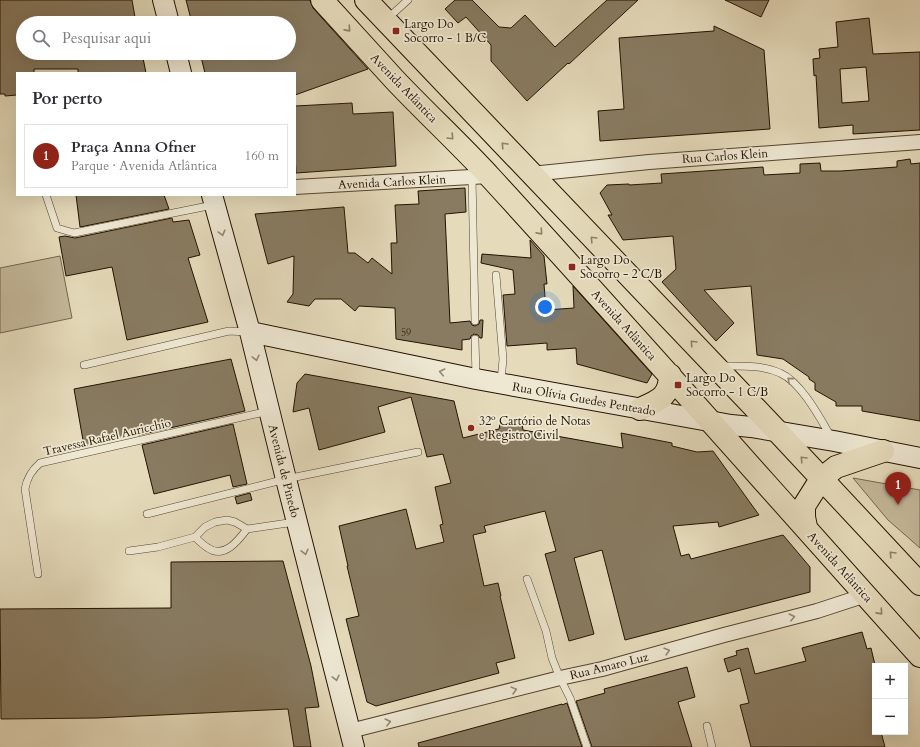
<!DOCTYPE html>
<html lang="pt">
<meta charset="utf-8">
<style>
:root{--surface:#fff;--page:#f2f2f3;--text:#2b2b33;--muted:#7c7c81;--line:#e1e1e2;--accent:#8f2418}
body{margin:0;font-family:Cardo,serif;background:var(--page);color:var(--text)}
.controls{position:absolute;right:12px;bottom:12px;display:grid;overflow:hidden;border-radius:0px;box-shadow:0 4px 16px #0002}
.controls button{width:36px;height:36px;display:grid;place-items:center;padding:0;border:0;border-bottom:1px solid var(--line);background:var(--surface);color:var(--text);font:20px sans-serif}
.you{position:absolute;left:545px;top:307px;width:14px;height:14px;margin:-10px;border:3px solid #fff;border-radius:50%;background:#1a73e8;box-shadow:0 0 0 6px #1a73e833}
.badge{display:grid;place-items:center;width:26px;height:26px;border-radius:50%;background:var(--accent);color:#fff;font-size:13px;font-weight:700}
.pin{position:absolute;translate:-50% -33px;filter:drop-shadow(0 1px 2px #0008)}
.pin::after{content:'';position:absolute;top:21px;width:14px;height:12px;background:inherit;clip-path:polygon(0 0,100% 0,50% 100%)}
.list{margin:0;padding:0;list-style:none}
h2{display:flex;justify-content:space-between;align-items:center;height:52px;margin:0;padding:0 16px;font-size:17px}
h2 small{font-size:13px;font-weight:400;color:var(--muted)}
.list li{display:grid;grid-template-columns:26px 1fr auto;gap:12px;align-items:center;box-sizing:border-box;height:64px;margin:0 8px 8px;padding:0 8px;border:1px solid var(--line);border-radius:0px}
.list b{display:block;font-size:15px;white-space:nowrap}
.list p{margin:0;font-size:13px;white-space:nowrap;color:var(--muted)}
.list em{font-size:13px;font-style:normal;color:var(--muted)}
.icon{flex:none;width:22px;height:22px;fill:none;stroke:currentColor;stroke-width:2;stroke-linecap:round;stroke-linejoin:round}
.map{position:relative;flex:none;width:920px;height:747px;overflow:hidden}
.search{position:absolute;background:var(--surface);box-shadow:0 4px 16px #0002;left:16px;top:16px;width:280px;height:44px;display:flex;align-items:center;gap:10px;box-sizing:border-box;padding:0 14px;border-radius:22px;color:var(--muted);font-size:15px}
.panel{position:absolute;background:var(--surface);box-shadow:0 4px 16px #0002;left:16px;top:72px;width:280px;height:124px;border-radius:0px}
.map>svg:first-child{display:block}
.green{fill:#c4b99b;stroke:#74664e}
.building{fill:#887b61;stroke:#231200;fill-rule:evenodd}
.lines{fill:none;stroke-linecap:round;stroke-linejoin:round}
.lane-casing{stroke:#54442f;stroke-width:8}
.street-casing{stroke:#54442f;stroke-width:16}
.secondary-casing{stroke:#231200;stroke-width:22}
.primary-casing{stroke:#231200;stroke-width:24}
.lane{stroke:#eee8d3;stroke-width:7}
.street{stroke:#eee8d3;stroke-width:14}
.secondary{stroke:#eee8d3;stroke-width:20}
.primary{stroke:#e5dbbb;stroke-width:22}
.oneway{stroke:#8e8167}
.oneway2{stroke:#938874}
.poi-dot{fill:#8f2418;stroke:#eee8d3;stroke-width:1.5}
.labels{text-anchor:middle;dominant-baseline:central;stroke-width:3.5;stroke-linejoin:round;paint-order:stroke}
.number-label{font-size:10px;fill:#3c2c18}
.poi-label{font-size:12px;fill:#231200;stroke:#eee8d3;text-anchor:start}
.street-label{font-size:12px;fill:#231200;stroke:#eee8d3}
</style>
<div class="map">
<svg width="920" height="747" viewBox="0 0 920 747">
<rect width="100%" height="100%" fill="#e5dbbb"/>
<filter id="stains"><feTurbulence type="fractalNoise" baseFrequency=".005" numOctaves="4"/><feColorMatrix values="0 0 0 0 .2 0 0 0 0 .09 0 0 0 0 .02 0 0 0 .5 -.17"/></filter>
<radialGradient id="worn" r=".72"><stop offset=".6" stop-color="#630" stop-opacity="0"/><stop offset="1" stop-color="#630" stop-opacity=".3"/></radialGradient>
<!-- green -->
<path class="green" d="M60,256L72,318L0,333V268Z
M853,478L920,490V548L888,520Z"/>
<!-- building -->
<path class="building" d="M0,0H132L136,23H23V53H142L146,73H78V69H34V73H17V95L5,96V94H0Z
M186,0H310L313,8L368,69L295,95V73H205L200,53H289V23H192Z
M455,0H472L499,27L511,28L525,15L555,47L607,0H638L569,64L568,63L527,101L491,61V45L466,17L458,23L445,9Z
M725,0H769L761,17Z
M869,18L873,54L920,52V130L853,134V125L819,128L816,75L814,76L813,59L820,58L819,49L838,47L836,22ZM866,67L869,101L842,103L840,69Z
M714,26L764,50L770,129L600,141L598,111L624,109L619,38L714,31Z
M352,103L353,114L393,112L396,166L296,173L295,154V106Z
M910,159L911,164L920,163V421L862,411V406H836V402L815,390V383L809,379V377L783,359L757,355L751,286L704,290L734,323L716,341L662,282L676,269L673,236L623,240L608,215H612L600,193L607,185L629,184V185L662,183L661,174L763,167L764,175L800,173V164L820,163L821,171H841L897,167V161Z
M465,188L466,212L445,214L450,323L470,321L472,325L475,326L479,324L480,320H483L482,338H480L478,335L474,334L471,336L470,339L462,340V350L396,339L395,308L359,306L355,311L341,299H315L309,306L287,302L293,294L294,256L268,264L255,214L344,207L348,253H355L368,263L372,258L392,274L391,243H397L395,205L419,204L418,191Z
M76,195H164L169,209L80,227Z
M172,218L173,222L189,220L200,255L188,258L208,322L127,340L112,267L66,276L59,237L65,236L75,238Z
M530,240L544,256L547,284H544L546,310L574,308L573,286L652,374L647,383L577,364L576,348L547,350V343L507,346L503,295L515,294L513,270L481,263L482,254L531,258Z
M231,359L245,411L139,435V434L84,446L74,389Z
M305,374L454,401L463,438L499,429L500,424L510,426L522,423L523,430L623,448L621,433L672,443V446L697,452L713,451L759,515L719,527L718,522L673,526L681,556L689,554L691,559L783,535L810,567V592L625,640L602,550L574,558L594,634L569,641L545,554L556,551L545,511L484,526L486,532L473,535L484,586L498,583L501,596H500L515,658L496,663L499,673L376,706L367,702L346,619L359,616L347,566H348L339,526L406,509L416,549L444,542L440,525L443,524L435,487L451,483L443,454L427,457L411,397L378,407L385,432L319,450L309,408L293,412L297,383Z
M233,424L247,484L233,487L230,475L154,494L142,445Z
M250,493L252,500L237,504L235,497Z
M283,561L311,666L319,707L305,708L311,747H294L288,709L97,718L1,719L0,609L171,608V562Z
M862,632L867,649L871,648L875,665V732H881L885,747H751L740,705L749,703L740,668L728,672L724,659L737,655L736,651L748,648L755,674L806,661L802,648Z
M687,667L695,697L678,702L692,747H592L576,701L605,693L604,689Z
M567,703L582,747H419L418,743L562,704V705Z"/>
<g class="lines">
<defs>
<path id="lane" d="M387,19L408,0
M472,177L475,321
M46,195L57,228L74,233L213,205
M496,275L503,359L501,381
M475,339L476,377
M84,365L229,331L247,332
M723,366C741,366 763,365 780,373C801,382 820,418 831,437
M147,514L286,479L418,452
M195,537C199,541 203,545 208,548C224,559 238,541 247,529
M129,551L158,547L195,537L205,527L215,522L227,520L235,522L247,529L295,522
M38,574L25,489C27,478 31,471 40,463L269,411
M527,579L546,631L552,658L560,678L570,698L587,747
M707,726L712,747"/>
<path id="street" d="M531,174L649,162L920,142
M295,187L489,176
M350,731L560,678L602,669L724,635L817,611L866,595"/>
<path id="secondary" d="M163,0L169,23
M176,53L181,73
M212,195L250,332L286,479L354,747
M250,332L476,379L731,425L751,427L834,441L920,458"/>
<path id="primary" d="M322,0C346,26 370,53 394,79C426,113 460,144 491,178C636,336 777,497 920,656
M366,0L778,432L920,584
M640,409C658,401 670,397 670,375
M806,527L804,517V506L821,479L836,467L883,451"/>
</defs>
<!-- lane casing -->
<use href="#lane" class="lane-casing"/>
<!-- street casing -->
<use href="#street" class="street-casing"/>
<!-- secondary casing -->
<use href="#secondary" class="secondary-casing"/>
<!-- primary casing -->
<use href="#primary" class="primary-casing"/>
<!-- lane -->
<use href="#lane" class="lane"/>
<!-- street -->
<use href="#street" class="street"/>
<!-- secondary -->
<use href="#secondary" class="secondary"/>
<!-- primary -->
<use href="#primary" class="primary"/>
</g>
<!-- one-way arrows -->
<defs><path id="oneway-chevron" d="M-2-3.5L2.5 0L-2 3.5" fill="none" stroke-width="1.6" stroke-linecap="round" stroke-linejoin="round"/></defs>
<g class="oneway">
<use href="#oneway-chevron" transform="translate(348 29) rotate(48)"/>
<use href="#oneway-chevron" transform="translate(451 137) rotate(46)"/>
<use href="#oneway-chevron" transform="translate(504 145) rotate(-133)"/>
<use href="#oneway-chevron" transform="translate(540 232) rotate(48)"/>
<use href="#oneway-chevron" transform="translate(593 239) rotate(-134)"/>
<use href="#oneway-chevron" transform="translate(693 343) rotate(-134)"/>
<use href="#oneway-chevron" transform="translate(803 459) rotate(-133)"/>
<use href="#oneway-chevron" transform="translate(892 554) rotate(-133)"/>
<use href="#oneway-chevron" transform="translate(880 612) rotate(48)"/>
</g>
<g class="oneway2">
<use href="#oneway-chevron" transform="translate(222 233) rotate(75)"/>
<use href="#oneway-chevron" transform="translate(256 358) rotate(77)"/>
<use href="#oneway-chevron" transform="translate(442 372) rotate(-168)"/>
<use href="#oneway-chevron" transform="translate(790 380) rotate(-139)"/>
<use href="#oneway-chevron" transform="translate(305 552) rotate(76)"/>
<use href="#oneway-chevron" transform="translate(792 617) rotate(-14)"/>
<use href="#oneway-chevron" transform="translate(667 651) rotate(-16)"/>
<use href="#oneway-chevron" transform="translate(336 678) rotate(76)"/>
<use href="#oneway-chevron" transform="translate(514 690) rotate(-15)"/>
<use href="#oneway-chevron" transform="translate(388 722) rotate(-14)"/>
</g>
<!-- markers -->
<g class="poi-dot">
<rect x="392" y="27" width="8" height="8" rx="2"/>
<rect x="568" y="263" width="8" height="8" rx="2"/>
<rect x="674" y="381" width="8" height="8" rx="2"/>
<circle cx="471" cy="428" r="4"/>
</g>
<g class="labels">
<!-- number labels -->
<g class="number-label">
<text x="406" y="333">59</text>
</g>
<!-- poi labels -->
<g class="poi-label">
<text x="404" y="24">Largo Do<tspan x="404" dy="14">Socorro - 1 B/C</tspan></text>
<text x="580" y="260">Largo Do<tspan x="580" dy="14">Socorro - 2 C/B</tspan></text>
<text x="686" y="378">Largo Do<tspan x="686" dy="14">Socorro - 1 C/B</tspan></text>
<text x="479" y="421">32º Cartório de Notas<tspan x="479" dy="14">e Registro Civil</tspan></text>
</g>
<!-- street labels -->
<g class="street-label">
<text transform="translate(404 88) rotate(46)">Avenida Atlântica</text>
<text transform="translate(725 156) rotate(-4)">Rua Carlos Klein</text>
<text transform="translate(392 182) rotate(-3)">Avenida Carlos Klein</text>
<text transform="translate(624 325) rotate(48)">Avenida Atlântica</text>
<text transform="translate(584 399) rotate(10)">Rua Olívia Guedes Penteado</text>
<text transform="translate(107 437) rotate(-13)">Travessa Rafael Auricchio</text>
<text transform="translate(284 471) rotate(76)">Avenida de Pinedo</text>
<text transform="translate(840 567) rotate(48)">Avenida Atlântica</text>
<text transform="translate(609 666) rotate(-14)">Rua Amaro Luz</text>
</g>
</g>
<rect width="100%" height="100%" filter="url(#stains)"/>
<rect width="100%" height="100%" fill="url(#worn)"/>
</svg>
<div class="controls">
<button>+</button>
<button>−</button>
</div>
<div class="you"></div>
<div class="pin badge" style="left:898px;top:505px">1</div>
<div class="search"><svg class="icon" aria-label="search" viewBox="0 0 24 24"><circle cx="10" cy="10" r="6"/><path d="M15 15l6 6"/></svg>Pesquisar aqui</div>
<section class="panel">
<h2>Por perto<small></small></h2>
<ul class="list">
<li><span class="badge">1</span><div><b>Praça Anna Ofner</b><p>Parque · Avenida Atlântica</p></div><em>160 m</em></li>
</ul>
</section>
</div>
